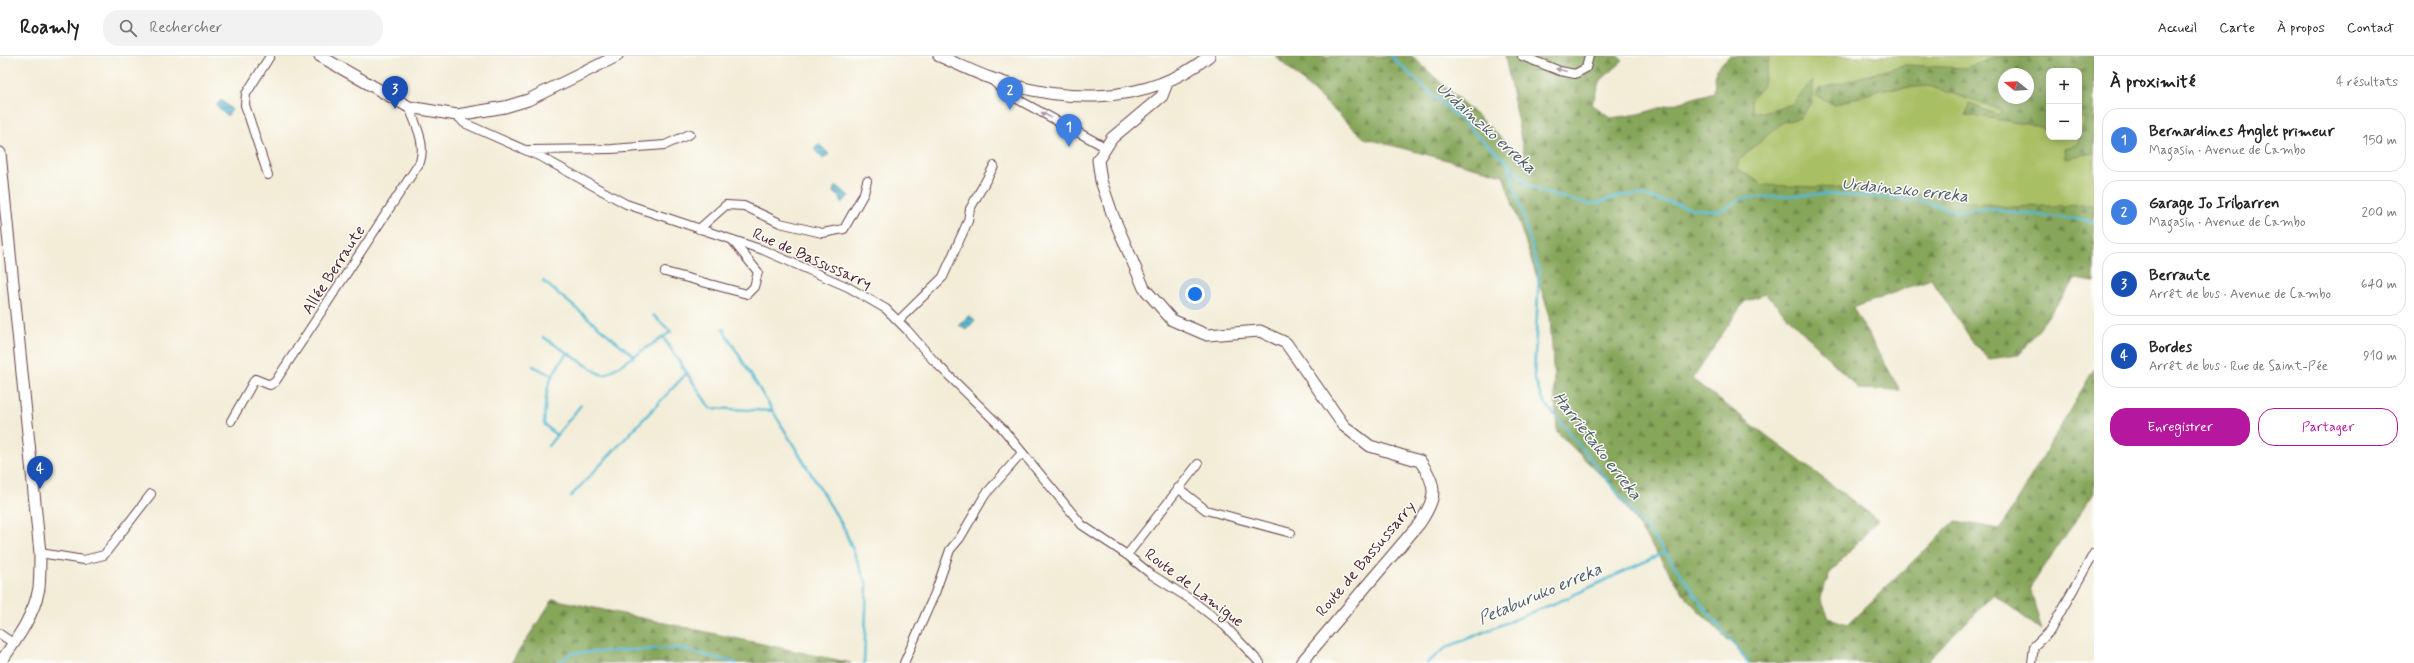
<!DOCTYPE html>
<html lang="fr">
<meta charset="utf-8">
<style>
:root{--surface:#fff;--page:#f2f2f2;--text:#222;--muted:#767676;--line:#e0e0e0;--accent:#b5179e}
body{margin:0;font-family:Mynerve,sans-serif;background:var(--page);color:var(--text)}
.controls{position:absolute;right:12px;top:12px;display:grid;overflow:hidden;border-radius:8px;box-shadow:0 2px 10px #0003}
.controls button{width:36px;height:36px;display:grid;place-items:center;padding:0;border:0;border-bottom:1px solid var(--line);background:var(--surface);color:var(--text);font:20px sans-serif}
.compass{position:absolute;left:1998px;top:12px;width:36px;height:36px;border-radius:50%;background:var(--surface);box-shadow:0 2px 10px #0003;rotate:288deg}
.you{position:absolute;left:1195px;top:238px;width:14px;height:14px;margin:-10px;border:3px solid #fff;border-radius:50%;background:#1a73e8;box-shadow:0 0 0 6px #1a73e833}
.badge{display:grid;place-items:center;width:26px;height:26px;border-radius:50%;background:var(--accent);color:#fff;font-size:13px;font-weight:700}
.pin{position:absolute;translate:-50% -33px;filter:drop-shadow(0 1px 2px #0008)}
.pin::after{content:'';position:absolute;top:21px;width:14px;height:12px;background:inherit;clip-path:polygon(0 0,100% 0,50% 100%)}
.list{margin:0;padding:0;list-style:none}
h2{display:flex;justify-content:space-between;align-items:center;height:52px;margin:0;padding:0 16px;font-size:17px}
h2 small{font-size:13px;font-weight:400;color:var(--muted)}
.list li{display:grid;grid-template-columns:26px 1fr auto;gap:12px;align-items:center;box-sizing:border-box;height:64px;margin:0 8px 8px;padding:0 8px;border:1px solid var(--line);border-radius:16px}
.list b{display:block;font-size:15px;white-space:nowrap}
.list p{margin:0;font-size:13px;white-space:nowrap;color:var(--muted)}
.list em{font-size:13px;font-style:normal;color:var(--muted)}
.actions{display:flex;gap:8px;padding:12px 16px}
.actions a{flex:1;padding:9px 0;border:1px solid var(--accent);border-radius:16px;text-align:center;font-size:14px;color:var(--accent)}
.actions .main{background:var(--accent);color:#fff}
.icon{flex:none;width:22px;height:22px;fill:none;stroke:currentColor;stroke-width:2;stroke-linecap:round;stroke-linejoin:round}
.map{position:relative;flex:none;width:2094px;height:607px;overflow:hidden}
header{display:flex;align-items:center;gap:24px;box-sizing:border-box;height:56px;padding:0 20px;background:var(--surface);border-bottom:1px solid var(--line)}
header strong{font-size:19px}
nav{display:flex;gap:22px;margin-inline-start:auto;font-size:14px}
.search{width:280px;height:36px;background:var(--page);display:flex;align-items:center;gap:10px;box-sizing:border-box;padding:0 14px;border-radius:16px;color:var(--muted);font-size:15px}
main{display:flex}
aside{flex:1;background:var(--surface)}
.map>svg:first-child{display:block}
.green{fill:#a8bf64;stroke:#796f48;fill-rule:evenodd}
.forest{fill:url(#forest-firs);stroke:#686242;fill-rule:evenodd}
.water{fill:url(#water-rules);stroke:#4e6c7e}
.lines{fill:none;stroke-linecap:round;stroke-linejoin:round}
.stream{stroke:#53b9d2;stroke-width:2.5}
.street-casing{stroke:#633e45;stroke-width:10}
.secondary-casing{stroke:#633e45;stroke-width:13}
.street{stroke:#fff;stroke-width:8}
.secondary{stroke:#fff;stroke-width:11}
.oneway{fill:#ae9aa0}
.labels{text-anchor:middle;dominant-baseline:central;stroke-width:3;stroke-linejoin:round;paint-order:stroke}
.street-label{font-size:16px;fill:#4a1f2b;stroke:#fdfcf7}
.water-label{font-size:17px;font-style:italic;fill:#4e5d6e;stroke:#fdfcf7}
</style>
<header>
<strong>Roamly</strong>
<div class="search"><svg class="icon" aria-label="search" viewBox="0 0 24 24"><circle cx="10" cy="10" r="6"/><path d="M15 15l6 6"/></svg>Rechercher</div>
<nav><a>Accueil</a><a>Carte</a><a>À propos</a><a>Contact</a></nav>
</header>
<main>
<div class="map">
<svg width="2094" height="607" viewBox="0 0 2094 607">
<defs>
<pattern id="forest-firs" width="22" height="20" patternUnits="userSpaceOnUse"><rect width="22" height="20" fill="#86a65a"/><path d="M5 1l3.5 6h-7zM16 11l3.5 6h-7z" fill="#70874b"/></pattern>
<pattern id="water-rules" width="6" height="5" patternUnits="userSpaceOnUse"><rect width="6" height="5" fill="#53b9d2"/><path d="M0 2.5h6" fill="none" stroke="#4796ab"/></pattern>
</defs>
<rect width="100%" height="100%" fill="#fdfcf7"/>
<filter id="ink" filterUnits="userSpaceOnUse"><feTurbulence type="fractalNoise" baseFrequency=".025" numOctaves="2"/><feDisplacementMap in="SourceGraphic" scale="8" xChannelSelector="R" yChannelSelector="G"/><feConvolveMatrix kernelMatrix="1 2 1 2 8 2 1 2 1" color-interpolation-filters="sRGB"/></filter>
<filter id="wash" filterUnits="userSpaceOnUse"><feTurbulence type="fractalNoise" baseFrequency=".012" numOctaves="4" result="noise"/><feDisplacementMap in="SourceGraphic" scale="16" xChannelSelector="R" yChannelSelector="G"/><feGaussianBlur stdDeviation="0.9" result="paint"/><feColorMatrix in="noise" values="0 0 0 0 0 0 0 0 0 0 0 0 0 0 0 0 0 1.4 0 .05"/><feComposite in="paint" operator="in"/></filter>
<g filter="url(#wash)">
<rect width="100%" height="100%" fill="#f3edd8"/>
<!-- green -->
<path class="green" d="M1767,0H2094V162L1807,131L1754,135H1705ZM2049,15H2079V81H2049ZM2004,18H2028V42H2004Z"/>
<!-- forest -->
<path class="forest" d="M1275,0H1412L1525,104L1505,0H1618L1623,5L1601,24L1592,48L1611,62L1639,58L1714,36L1716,13L1729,0H1768L1769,4L1762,31L1750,44L1753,56H1763L1792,48L1813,24L1812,47L1800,62L1783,66L1739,104L1737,112L1763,129L1892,134L2008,151L2094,149V226L2076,223L2019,299L1989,303L1975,289L1931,223L1853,252L1900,334L1859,333L1765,238L1744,246L1692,323L1878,464L1830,517L1820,541L1829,562L1848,568L1955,465L2000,473L2094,313V437L2030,532L2042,575L1994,538L1926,607H1751L1688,544L1612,430L1557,376L1550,260L1503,119L1364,82Z
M2001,0H2094V97L2065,102L2064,92L2077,89L2085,64L2079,60V15H2049V54H2047L2049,76L2037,70L1966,58L1969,48L1998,59L2002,54L1929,30L1883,33L1834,49L1816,39L1819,33L1904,9L1965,12ZM2004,18H2028V42H2004Z
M553,543L851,607H511Z"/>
<!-- water -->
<path class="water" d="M221,44L232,54L227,60L216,50Z
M819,88L829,98L823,103L814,93Z
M837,130L849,140L842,147L840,142L833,135Z
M969,259L975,264L966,274L959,269Z"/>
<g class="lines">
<!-- stream -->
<path class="stream" d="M1390,0L1508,107L1527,128L1542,136L1577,146L1594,148L1625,139H1640L1695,153L1721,155L1743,142L1824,138L1895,142L1920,145L1955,155L1984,153L2094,165
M1508,109L1539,215L1534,321L1542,343L1665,496L1702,549L1749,607
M543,225L634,300
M653,259L671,276L663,281
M723,273L844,472L867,529L864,607
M543,281L600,318L605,319L663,281L710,352L773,355
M533,310L551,319
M556,379L544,368C546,333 546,325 567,297
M548,390L581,349
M571,440L687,317
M559,607L571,597L679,592L736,607
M1427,607L1447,591L1565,543L1665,496"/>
</g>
</g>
<g filter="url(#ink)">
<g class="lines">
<defs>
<path id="street" d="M1522,0L1560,15L1575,18L1586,12L1589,0
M991,23L1006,37L1105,91
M457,59L464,67L543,102L626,148L763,194L848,231L886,253L907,274L934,305L1003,373L1082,469L1127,499L1152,519L1190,543L1225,570L1260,607
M527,94L612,93L665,89L690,78
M268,119L245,49L246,38L270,0
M699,173L726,149L744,150L780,167L822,177L844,173L864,137L867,125
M665,216L747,238L754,231L758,216L733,185
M898,265L943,221L968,165L970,153L994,110
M231,365L255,323L270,329L275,326L420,106C426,87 416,69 409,51
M1178,432L1206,454L1291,477
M40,497L84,504L104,499L151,438
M1127,499L1198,408
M0,578L13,587
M904,607L935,537L950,494L960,482L985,439L1022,397
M2032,607L2034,590L2050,575L2094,497"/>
<path id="secondary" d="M320,0L409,51L457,59L505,51L528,44L617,0
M939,0C956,7 973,16 990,22C1062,48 1147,50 1209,0
M1167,27L1162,40L1112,82L1098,104L1101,125L1113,160L1144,232L1172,264L1207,279L1260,275L1286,287L1344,370L1370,390L1420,405C1438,430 1437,442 1419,468L1301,607
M0,97L40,497C40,508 40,521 39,532C34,560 16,584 0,607"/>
</defs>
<!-- street casing -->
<use href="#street" class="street-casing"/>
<!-- secondary casing -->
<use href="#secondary" class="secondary-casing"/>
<!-- street -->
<use href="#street" class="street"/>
<!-- secondary -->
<use href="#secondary" class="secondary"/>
</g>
<!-- one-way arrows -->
<defs><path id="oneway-solid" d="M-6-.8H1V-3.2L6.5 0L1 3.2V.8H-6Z"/></defs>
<g class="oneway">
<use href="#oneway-solid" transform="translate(1561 14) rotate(-165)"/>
<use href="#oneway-solid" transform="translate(1046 59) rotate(-151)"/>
</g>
</g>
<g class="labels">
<!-- street labels -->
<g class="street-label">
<text transform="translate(812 203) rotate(24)">Rue de Bassussarry</text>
<text transform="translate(334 214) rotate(-57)">Allée Berraute</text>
<text transform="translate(1366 503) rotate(-50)">Route de Bassussarry</text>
<text transform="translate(1194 532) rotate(37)">Route de Lamigue</text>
</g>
<!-- water labels -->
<g class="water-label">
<text transform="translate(1486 72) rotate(42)">Urdainzko erreka</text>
<text transform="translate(1905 134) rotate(6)">Urdainzko erreka</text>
<text transform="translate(1597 390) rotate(52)">Harrietako erreka</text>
<text transform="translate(1540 538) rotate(-23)">Petaburuko erreka</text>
</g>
</g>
</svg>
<div class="controls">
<button>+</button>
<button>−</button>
</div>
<svg class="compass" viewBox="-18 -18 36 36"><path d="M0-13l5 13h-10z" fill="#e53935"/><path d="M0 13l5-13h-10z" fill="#767676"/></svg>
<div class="you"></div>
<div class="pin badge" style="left:1069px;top:91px;background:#3f7fe0">1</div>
<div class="pin badge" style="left:1010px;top:54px;background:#3f7fe0">2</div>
<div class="pin badge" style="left:395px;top:53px;background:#1a4fb4">3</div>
<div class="pin badge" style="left:40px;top:433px;background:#1a4fb4">4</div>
</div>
<aside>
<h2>À proximité<small>4 résultats</small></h2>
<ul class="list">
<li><span class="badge" style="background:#3f7fe0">1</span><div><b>Bernardines Anglet primeur</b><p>Magasin · Avenue de Cambo</p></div><em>150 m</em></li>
<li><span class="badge" style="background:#3f7fe0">2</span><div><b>Garage Jo Iribarren</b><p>Magasin · Avenue de Cambo</p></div><em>200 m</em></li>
<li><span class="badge" style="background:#1a4fb4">3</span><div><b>Berraute</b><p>Arrêt de bus · Avenue de Cambo</p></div><em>640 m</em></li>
<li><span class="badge" style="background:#1a4fb4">4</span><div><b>Bordes</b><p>Arrêt de bus · Rue de Saint-Pée</p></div><em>910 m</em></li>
</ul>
<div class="actions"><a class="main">Enregistrer</a><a>Partager</a></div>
</aside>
</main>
